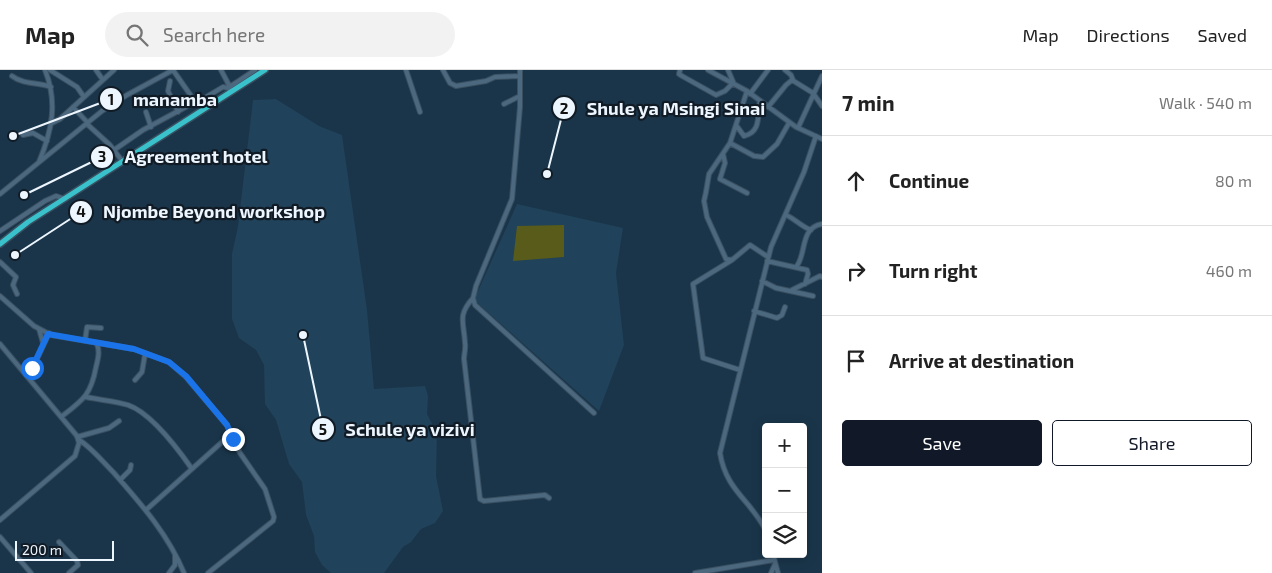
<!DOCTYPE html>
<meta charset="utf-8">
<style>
:root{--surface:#fff;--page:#f2f2f2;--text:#222;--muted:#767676;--line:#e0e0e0;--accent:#111827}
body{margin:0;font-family:"Exo 2",sans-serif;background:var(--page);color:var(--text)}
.controls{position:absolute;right:15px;bottom:15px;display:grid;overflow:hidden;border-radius:5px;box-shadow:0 2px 12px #0003}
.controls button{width:45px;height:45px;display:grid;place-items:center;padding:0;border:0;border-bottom:1px solid var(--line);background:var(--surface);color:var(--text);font:25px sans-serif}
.scale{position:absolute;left:15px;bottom:12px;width:99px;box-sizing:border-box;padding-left:5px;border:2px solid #edf6fe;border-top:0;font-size:14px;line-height:18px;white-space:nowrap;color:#edf6fe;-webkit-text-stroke:4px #101b25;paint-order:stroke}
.stop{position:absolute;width:15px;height:15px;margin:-11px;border:4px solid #1a73e8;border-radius:50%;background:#fff}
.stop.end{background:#1a73e8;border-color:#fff;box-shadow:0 1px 5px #0008}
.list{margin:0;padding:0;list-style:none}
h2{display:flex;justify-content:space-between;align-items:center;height:65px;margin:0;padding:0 20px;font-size:21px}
h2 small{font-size:16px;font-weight:400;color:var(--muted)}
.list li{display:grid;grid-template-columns:32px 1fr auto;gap:15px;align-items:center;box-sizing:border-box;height:90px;padding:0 20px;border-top:1px solid var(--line)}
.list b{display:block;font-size:19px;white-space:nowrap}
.list em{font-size:16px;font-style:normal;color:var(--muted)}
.actions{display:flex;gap:10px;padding:15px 20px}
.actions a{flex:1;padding:11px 0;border:1px solid var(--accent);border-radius:5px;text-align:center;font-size:18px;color:var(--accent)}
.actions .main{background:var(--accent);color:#fff}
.icon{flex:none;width:28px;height:28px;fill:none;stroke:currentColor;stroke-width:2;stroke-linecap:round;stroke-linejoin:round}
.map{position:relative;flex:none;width:822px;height:503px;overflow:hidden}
header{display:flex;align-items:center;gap:30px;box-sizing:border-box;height:70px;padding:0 25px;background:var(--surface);border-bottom:1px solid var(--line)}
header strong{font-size:24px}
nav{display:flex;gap:28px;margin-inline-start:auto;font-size:18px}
.search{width:350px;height:45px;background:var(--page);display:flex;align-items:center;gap:12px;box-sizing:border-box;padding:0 18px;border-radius:28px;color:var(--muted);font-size:19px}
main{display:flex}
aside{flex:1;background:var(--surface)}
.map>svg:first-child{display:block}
.built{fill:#20425a}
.grass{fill:#585b19}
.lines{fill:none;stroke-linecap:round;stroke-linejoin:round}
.minor-casing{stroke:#3a5061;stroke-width:6}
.highway-casing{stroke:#3a5061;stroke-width:8}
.minor{stroke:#4c687f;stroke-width:4}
.highway{stroke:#39c2cb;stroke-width:5}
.route{stroke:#1a73e8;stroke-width:6}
.leader{fill:none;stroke:#edf6fe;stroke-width:2}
.callout-dot{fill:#edf6fe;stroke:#101b25;stroke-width:2}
.mark-label{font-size:15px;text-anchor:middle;font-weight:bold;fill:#111}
.callout-label{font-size:18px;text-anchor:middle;font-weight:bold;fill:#edf6fe;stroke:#101b25;stroke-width:4.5;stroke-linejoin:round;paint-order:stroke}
</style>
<header>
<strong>Map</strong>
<div class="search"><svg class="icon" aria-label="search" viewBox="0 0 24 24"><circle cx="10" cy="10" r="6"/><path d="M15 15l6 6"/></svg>Search here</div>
<nav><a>Map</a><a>Directions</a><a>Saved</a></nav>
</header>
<main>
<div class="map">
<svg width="822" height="503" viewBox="0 0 822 503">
<rect width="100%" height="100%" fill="#1a354a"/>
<!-- built -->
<path class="built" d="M276,29L319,56L342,65L367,240L374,319L425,316L428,326L427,344L437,363L436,406L443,441L435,453L421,459L411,472L403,477L384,503H331L322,495L315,482L314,466L306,445L302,412L289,394L276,350L265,334L264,295L256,280L239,268L232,249V184L238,156L253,30Z
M517,134L623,158L616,203L624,275L599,341L474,230Z"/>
<!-- grass -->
<path class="grass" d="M564,155V187L513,191L517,156Z"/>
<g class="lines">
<defs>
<path id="minor" d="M50,0L77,17L84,27
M96,0L103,10
M221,0L230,17
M406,0L420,42
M443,0L450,13L456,16L486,11L495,7L519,6
M520,0V37L512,129L476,216L473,228L475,235L594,343
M680,0L679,4L682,6L716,25L725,21L732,14
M708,0L747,21L796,57L822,69
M728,0L734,14
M785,0L791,5L793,10
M12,6C24,15 37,12 51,17
M170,11L168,21L178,42
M228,18L255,0
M747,21L730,73L709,104L706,122L704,131L707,147L726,189L732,190L750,175L768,187
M750,24L768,0
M504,34L520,26
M73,37L88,53
M768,37L786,15L792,10L813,23L822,36
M146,42L151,57
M52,53L60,49L114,0
M87,54L110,75L123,92
M736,55L744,66C762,62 757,44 760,31
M798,58L822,6
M23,65L33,63L47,71
M730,73L754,86L763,87L777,74L789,53
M114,80L143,60L195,32
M723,84L725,93L720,109L747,123
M39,92C52,61 58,32 45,0
M0,124L102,41L127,25L173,0L196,33L223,17L228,18L231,21
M786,145C795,149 802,157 811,160
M0,161L45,131L56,126L65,129
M732,190L693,214L703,288L740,300
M767,191L807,200L808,204L805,214
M0,192L16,207L13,215L17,224
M796,197C807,185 799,158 822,154
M762,211L776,218L813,226
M792,220L820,206L822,207
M0,226L34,256L51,265L134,279L169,292L186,307L227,355L240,383L265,419L274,447L273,451L208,503
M473,228C457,246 464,252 465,273C466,278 464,284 464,289L480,429L484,431L545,425L549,428
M754,241L777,248L782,245L785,237
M39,259L43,273
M85,271L87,257L101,258
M0,274L77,366L79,373L75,386L0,450
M27,306L36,291L49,263
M135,310L142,302L145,284
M86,327C100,330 115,331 128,335C151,343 178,379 192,399
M61,347C83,330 91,325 96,297C98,289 100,282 97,274
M77,367L109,358L119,351
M78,369C92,378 102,391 114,403C141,434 168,464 184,503
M120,410L130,400L131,395
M146,440L231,364
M766,461C751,430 726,421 720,383L771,177L804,102L816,66
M0,467L31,503
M59,472L77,491L78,495L69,503
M773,484L778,503
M169,503L175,495V485
M695,503L774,490
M771,503L775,494"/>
<path id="highway" d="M0,174L28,152L265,0"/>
</defs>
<!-- minor casing -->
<use href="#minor" class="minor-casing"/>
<!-- highway casing -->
<use href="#highway" class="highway-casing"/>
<!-- minor -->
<use href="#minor" class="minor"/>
<!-- highway -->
<use href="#highway" class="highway"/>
</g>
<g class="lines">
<!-- route -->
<path class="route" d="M32,298L48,264L134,279L169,292L186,306L227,355L233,369"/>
</g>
<!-- callouts -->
<path class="leader" d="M13 66L111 29M547 104L564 38M24 125L102 87M15 185L81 142M303 265L323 359"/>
<g class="callout-dot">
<circle cx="13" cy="66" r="5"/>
<circle cx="547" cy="104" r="5"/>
<circle cx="24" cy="125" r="5"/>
<circle cx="15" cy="185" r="5"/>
<circle cx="303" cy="265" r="5"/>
<circle cx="111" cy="29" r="12"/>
<circle cx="564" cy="38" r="12"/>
<circle cx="102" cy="87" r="12"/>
<circle cx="81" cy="142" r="12"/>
<circle cx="323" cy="359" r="12"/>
</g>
<g class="mark-label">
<text x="111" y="35">1</text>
<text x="564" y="44">2</text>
<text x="102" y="92">3</text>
<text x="81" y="147">4</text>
<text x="323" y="365">5</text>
</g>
<g class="callout-label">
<text x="175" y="36">manamba</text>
<text x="676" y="45">Shule ya Msingi Sinai</text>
<text x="196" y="93">Agreement hotel</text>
<text x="214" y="148">Njombe Beyond workshop</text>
<text x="410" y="366">Schule ya vizivi</text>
</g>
</svg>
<div class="controls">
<button>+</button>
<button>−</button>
<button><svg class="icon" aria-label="layers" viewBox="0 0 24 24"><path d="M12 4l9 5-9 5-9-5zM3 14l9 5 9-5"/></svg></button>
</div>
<div class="scale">200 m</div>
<div class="stop" style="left:32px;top:298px"></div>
<div class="stop end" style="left:233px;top:369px"></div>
</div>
<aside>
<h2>7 min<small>Walk · 540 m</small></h2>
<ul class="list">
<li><svg class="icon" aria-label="ahead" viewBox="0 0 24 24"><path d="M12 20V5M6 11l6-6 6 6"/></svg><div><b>Continue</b></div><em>80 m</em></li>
<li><svg class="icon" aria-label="right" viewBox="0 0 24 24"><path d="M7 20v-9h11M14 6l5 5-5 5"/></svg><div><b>Turn right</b></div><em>460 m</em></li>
<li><svg class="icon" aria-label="arrive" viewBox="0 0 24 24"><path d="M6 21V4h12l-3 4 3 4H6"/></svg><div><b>Arrive at destination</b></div></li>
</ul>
<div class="actions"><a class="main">Save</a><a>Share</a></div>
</aside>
</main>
